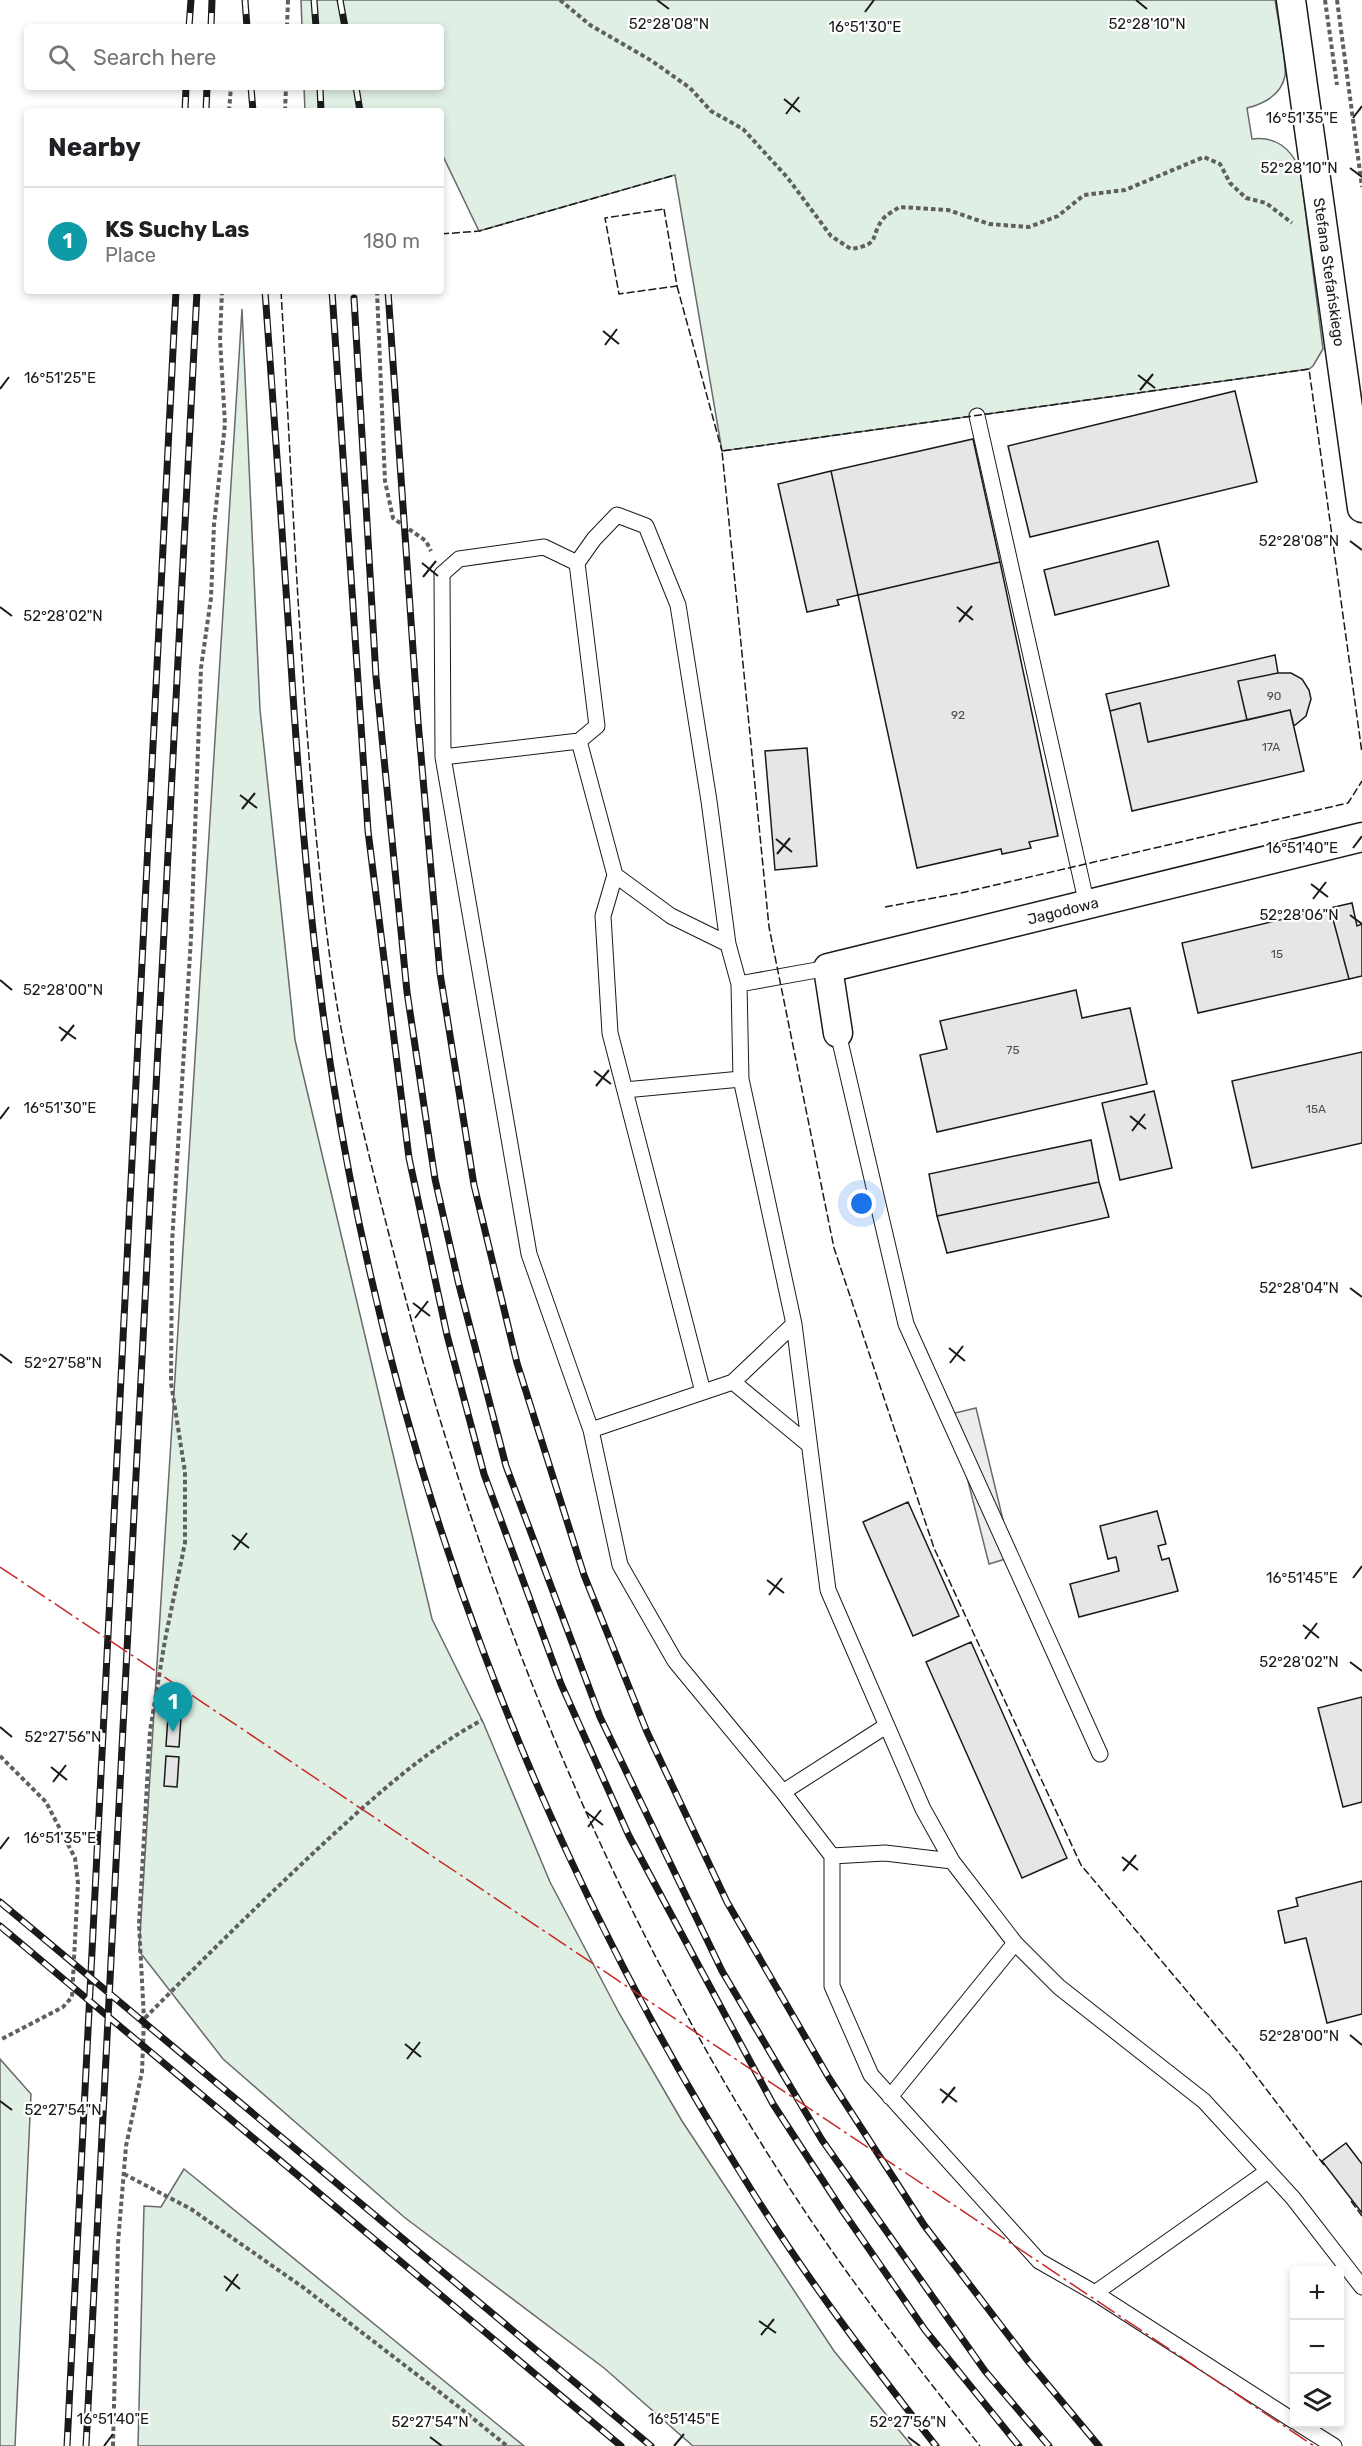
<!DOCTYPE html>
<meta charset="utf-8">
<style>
:root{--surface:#fff;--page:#f2f2f2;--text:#202124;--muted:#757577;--line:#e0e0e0;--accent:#c62828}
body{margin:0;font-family:Rubik,sans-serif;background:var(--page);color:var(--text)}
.controls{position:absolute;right:18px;bottom:18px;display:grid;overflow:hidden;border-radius:6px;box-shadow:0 3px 9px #0003}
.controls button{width:54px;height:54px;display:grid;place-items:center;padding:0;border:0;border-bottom:2px solid var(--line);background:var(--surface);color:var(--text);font:30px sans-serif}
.you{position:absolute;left:862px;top:1204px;width:21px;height:21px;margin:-15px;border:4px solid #fff;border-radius:50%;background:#1a73e8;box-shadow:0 0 0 9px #1a73e833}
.badge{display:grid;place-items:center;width:39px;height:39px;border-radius:50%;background:var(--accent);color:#fff;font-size:20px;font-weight:700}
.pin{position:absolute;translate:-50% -50px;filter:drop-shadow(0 2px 3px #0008)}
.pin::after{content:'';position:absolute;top:32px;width:21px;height:18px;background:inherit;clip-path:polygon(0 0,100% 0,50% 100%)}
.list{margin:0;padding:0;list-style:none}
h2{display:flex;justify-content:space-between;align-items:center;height:78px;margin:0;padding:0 24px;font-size:26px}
h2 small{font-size:20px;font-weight:400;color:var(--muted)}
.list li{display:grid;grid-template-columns:39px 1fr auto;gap:18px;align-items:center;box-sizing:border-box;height:108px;padding:0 24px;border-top:2px solid var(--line)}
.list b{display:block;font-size:22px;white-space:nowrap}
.list p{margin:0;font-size:20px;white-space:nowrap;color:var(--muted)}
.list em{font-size:20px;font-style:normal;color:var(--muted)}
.icon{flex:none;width:33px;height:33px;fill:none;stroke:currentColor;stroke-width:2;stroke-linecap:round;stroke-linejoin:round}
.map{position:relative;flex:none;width:1362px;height:2446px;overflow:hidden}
.search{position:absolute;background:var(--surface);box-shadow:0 3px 9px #0003;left:24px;top:24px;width:420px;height:66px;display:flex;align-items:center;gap:15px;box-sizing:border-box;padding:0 21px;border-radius:6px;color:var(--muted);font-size:22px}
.panel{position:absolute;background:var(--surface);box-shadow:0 3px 9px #0003;left:24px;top:108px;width:420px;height:186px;border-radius:6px}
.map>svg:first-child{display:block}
.green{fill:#e0efe3;stroke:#6a6a6a;stroke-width:1.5}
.parking{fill:#ededed;stroke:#6a6a6a;stroke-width:1.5}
.building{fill:#e6e6e6;stroke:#1a1a1a;stroke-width:1.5}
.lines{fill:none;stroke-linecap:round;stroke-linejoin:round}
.lane-casing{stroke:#1a1a1a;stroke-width:17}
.street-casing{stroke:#1a1a1a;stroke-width:31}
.path{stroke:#5f5f5f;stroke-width:4;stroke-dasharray:4.5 3;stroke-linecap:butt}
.lane{stroke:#fff;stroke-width:15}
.street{stroke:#fff;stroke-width:28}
.rail-casing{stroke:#1a1a1a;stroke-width:7}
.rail{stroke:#fff;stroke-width:4.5;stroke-dasharray:14;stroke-linecap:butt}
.fence{stroke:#1a1a1a;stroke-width:1.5;stroke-dasharray:8 3;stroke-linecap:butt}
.power{stroke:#c62828;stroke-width:1.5;stroke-dasharray:21 4.5 3 4.5;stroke-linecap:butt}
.ticks{fill:none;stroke:#1a1a1a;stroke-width:2}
.labels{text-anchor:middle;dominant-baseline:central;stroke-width:4.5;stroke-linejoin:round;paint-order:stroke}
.number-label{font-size:12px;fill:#4d4d4d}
.street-label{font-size:15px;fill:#1a1a1a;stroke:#fff}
.ticks-label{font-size:15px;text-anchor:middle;fill:#1a1a1a;stroke:#fff;stroke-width:4.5;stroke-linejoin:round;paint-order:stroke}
</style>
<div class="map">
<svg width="1362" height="2446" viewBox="0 0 1362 2446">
<rect width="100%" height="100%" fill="#fff"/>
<!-- green -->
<path class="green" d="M301,0H1275C1277,14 1287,65 1285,76C1281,95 1263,104 1247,108L1252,139C1276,136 1290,148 1300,169L1323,349L1313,366L1309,369L722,451L675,175L479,231L441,152V111H305L304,87H441V27H302Z
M242,309L260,710L295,1040L432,1619L483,1722L550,1882L619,2013L682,2121L834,2351L912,2446H693L604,2368L404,2217L223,2059L139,1951Z
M0,2059L31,2094L15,2446H0Z
M184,2169L524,2446H138L144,2206L161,2207Z"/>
<!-- parking -->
<path class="parking" d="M976,1408L1012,1557L989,1564L951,1414Z"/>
<!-- building -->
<path class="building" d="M1235,391L1257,482L1030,537L1008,446Z
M973,439L1000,562L858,595L831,471Z
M831,471L858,595L837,600L839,605L807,612L778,484Z
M1158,541L1169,586L1055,615L1044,570Z
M1000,562L1058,836L1029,842L1031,848L1002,854L1001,849L917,868L858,595Z
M1275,655L1278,673L1238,681L1247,720L1148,742L1140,703L1110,711L1106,694Z
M1278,673H1291L1302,679L1309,690L1311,699L1306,716L1294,726L1290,710L1247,720L1238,681Z
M1140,703L1148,742L1290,710L1304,771L1132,811L1110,711Z
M807,748L817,866L775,870L765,751Z
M1352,903L1357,926L1362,924V976L1349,979L1330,908Z
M1330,908L1349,979L1198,1013L1182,943Z
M1076,990L1082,1018L1130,1008L1147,1084L937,1132L920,1055L947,1049L940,1021Z
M1362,1052V1143L1252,1168L1232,1081Z
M1154,1091L1172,1168L1120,1180L1102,1103Z
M1091,1140L1099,1182L937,1216L929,1174Z
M1099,1182L1109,1217L947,1253L937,1216Z
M908,1502L959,1616L913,1636L863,1522Z
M1157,1511L1166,1544L1158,1546L1162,1560L1169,1558L1178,1591L1079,1617L1070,1584L1119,1571L1116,1557L1108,1559L1100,1526Z
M971,1642L1067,1858L1022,1878L926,1662Z
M1362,1697V1802L1343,1807L1318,1708Z
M168,1716L181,1717L179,1747L166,1746Z
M166,1756L179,1757L177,1787L164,1786Z
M1362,1881V2014L1327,2023L1306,1938L1285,1943L1278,1911L1298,1906L1296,1898Z
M1346,2143L1362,2164V2213L1322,2161Z"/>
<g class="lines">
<defs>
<path id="lane" d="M977,416L1087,905
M577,563L544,547L459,559L442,574L443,757L529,1254L591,1430L733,1382L794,1324
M579,741L597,726L577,563L594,539L617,515L646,526L678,605L709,801L728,944
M443,757L579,741L615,875L671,916L728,944L739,984L741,1079L794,1324L828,1590L923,1809L952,1861L1015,1943L1059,1987L1204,2101L1293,2198L1362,2287
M615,875L603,916L610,1033L703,1392
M739,984L828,968
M838,1033L906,1324L1100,1754
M625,1090L741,1079
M733,1382L808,1444
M591,1430L620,1565L675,1661L783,1792L886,1726
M783,1792L832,1856L885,1853L952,1861
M832,1856V1986L871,2075L1039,2261L1095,2293L1294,2421
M890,2097L1015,1943
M1095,2293L1268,2171
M1299,2424L1334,2446"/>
<path id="street" d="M1291,0L1362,508
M838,1033L828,968L1362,837"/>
</defs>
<!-- lane casing -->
<use href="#lane" class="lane-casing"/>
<!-- street casing -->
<use href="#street" class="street-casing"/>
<!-- path -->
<path class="path" d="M560,0L590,25L652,61L690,88L711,111L743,129L787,177L831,236L851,249C882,244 869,237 883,219C887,214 894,211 899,207L948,210L989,224L1029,227L1058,216L1084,195L1125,190L1204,157L1220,164L1230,183L1246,198L1266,203L1292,223
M1325,0L1337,85
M1337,0L1362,187
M287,27L288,0
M229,111L231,87
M285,111L286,87
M377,291L385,481L393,518L426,541L431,551
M0,1756L46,1802L75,1858L78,1883L72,1997L63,2007L0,2040
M145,2018C204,1958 263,1900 324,1843C373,1798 423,1752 482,1720
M124,2174L191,2209L304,2288L459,2407L507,2446
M113,2446L118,2243L126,2146L142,2072L144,2019L139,1924L150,1731L165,1640L185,1543V1472L171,1383L172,1243L191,938L201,668L211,598L214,525L225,424L220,339L222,291"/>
<!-- lane -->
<use href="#lane" class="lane"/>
<!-- street -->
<use href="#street" class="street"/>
<defs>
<path id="rail" d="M245,0L247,27
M314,0L316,27
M340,0L345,27
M189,27L191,0
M211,27L212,0
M251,87L253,111
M320,87L321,111
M356,87L360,111
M185,111L186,87
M206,111L207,87
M265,291C274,410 282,530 290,649C299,791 310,934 332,1075C394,1469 534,1846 747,2183C804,2275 869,2361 936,2446
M332,291L368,831L409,1158L447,1335L484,1474L561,1684L629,1836L773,2104L842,2210L925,2330L1019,2446
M388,291L418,721L440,973L474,1185L517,1363L584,1575L647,1732L727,1902L829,2078L924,2225L1028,2361L1099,2446
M354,298L376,677L407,992L435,1179L458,1281L506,1466L600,1717L722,1971L822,2140L985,2371L1049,2446
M0,1902L651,2446
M0,1926L621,2446
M67,2446L176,291
M86,2446L197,291"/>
</defs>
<!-- rail casing -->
<use href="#rail" class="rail-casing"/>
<!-- rail -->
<use href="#rail" class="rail"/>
<!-- fence -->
<path class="fence" d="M664,209L677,286L619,294L605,218Z
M441,234L479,231L675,175
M677,286L722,451
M281,291C294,511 301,732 329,951C342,1055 369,1156 395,1258C481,1595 613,1923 806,2213C860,2294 920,2370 980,2446
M885,907L961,893L1348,803L1362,781
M1324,2165L1238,2052L1081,1865L934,1548L834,1248L769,927L722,451L1309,369L1362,753
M1351,2201L1362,2216"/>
<!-- power -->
<path class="power" d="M0,1567L1314,2446"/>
</g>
<!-- ticks -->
<path class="ticks" d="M657,0L669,9M1136,0L1147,9M865,12L874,0M784,99L800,112M786,114L799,97M1353,118L1362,106M1350,168L1362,177M603,331L619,344M605,345L617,329M1138,375L1155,388M0,389L9,377M1140,390L1153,374M1350,541L1362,550M422,563L438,576M423,577L436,561M0,607L12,616M957,607L973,620M959,622L972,606M240,795L257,808M242,809L255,793M776,839L792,852M1353,848L1362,836M777,854L790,838M1311,884L1328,897M1313,899L1326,882M1350,915L1362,924M0,980L12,990M59,1027L76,1039M61,1041L74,1025M594,1071L611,1084M596,1086L609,1070M1130,1116L1146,1129M0,1119L9,1107M1132,1131L1145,1114M1350,1288L1362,1297M413,1303L430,1316M415,1318L428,1301M949,1348L965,1361M0,1354L12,1363M950,1363L963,1346M232,1535L249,1548M234,1550L247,1533M1353,1578L1362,1566M767,1580L784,1593M769,1595L782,1578M1303,1625L1319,1638M1305,1639L1317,1623M1350,1662L1362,1671M0,1727L12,1737M51,1767L67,1780M53,1782L66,1765M586,1812L603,1825M588,1827L601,1810M0,1849L9,1837M1122,1857L1138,1870M1123,1871L1136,1855M1350,2035L1362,2045M405,2044L421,2057M407,2059L420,2042M940,2089L957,2102M0,2101L12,2110M942,2103L955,2087M224,2276L240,2289M226,2291L238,2274M759,2321L776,2333M761,2335L774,2319M430,2437L442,2446M908,2437L920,2446M104,2446L113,2434M674,2446L684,2434"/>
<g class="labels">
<!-- number labels -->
<g class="number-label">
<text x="1274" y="696">90</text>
<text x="958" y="715">92</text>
<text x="1271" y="747">17A</text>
<text x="1277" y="954">15</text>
<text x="1013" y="1050">75</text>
<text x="1316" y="1109">15A</text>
</g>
<!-- street labels -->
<g class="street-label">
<text transform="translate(1329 272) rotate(82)">Stefana Stefańskiego</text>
<text transform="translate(1063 911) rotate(-14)">Jagodowa</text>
</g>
</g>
<g class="ticks-label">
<text x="669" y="29">52°28'08"N</text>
<text x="1147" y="29">52°28'10"N</text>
<text x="865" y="32">16°51'30"E</text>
<text x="1302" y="123">16°51'35"E</text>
<text x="1299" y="173">52°28'10"N</text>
<text x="60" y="383">16°51'25"E</text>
<text x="1299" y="546">52°28'08"N</text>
<text x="63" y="621">52°28'02"N</text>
<text x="1302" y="853">16°51'40"E</text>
<text x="1299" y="920">52°28'06"N</text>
<text x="63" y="995">52°28'00"N</text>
<text x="60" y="1113">16°51'30"E</text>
<text x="1299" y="1293">52°28'04"N</text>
<text x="63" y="1368">52°27'58"N</text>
<text x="1302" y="1583">16°51'45"E</text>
<text x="1299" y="1667">52°28'02"N</text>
<text x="63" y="1742">52°27'56"N</text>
<text x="60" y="1843">16°51'35"E</text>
<text x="1299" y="2041">52°28'00"N</text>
<text x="63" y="2115">52°27'54"N</text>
<text x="113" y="2424">16°51'40"E</text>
<text x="684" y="2424">16°51'45"E</text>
<text x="430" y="2427">52°27'54"N</text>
<text x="908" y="2427">52°27'56"N</text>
</g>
</svg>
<div class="controls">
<button>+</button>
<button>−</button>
<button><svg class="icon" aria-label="layers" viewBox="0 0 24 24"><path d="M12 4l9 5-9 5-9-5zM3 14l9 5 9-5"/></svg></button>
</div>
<div class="you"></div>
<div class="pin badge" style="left:173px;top:1732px;background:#0f9aa8">1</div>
<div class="search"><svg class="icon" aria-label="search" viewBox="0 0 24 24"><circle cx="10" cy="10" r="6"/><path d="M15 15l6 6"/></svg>Search here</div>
<section class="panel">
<h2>Nearby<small></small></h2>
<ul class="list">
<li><span class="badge" style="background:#0f9aa8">1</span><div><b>KS Suchy Las</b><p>Place</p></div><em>180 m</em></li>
</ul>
</section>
</div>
